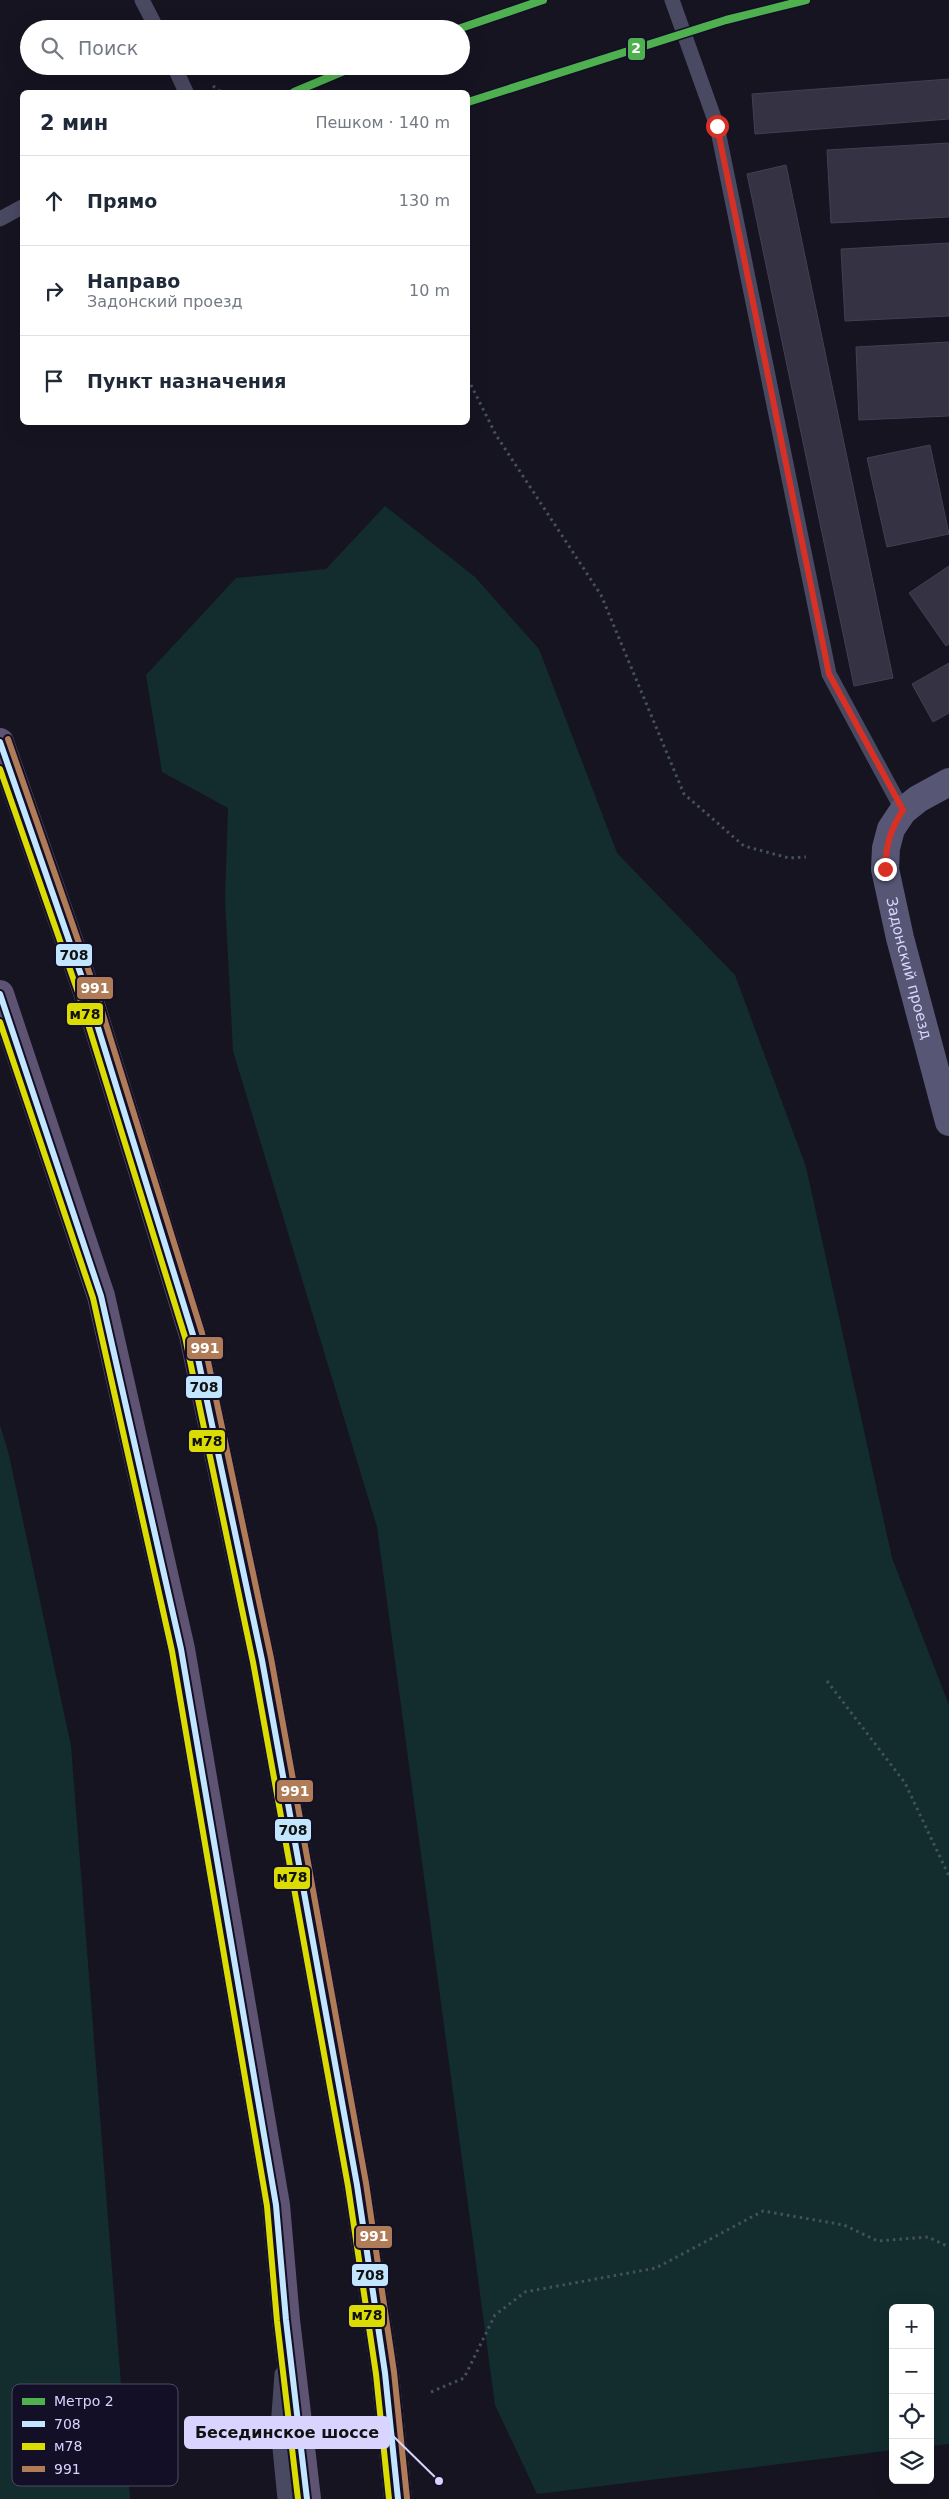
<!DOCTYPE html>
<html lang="ru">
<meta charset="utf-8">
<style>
:root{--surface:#fff;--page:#f2f2f3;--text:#1f2937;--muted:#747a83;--line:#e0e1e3}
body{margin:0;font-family:"DejaVu Sans",sans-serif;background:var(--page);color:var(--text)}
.controls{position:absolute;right:15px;bottom:15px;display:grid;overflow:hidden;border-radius:8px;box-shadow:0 5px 20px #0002}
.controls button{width:45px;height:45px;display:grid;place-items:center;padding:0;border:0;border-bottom:1px solid var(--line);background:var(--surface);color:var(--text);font:25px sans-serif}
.stop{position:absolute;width:15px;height:15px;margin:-11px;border:4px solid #d93025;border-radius:50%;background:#fff}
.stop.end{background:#d93025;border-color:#fff;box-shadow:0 1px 5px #0008}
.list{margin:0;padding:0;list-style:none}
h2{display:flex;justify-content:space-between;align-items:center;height:65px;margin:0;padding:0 20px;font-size:21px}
h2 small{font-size:16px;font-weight:400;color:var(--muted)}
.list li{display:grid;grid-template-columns:32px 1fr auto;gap:15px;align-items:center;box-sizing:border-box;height:90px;padding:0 20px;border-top:1px solid var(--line)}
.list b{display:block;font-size:19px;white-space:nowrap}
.list p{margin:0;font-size:16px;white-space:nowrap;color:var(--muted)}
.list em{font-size:16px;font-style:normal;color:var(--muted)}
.icon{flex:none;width:28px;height:28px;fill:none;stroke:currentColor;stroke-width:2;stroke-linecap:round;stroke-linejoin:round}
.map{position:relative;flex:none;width:949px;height:2499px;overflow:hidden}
.search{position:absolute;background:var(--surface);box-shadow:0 5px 20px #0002;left:20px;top:20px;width:450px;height:55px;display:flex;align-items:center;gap:12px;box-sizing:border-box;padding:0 18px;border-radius:28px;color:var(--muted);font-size:19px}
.panel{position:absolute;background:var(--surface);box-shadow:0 5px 20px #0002;left:20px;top:90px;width:450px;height:335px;border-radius:8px}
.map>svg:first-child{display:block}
.green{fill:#132c2d}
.building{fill:#343243;stroke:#433f54}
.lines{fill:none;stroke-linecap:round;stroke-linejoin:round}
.path{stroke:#44505f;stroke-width:3;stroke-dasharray:2.5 4;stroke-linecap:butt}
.lane{stroke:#4a4962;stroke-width:15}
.secondary{stroke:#575674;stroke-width:28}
.primary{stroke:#5e5373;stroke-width:28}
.bus-1-casing{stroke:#130f26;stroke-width:10}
.bus-2-casing{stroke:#130f26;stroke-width:10}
.bus-3-casing{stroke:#130f26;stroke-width:10}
.bus-1{stroke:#c2e6ff;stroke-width:6}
.bus-2{stroke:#dbdc04;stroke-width:6}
.bus-3{stroke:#b07c57;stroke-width:6}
.metro-1-casing{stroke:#130f26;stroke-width:11}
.metro-1{stroke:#4fb04f;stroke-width:8}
.route{stroke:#d93025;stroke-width:6}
.labels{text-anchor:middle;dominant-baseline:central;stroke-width:4.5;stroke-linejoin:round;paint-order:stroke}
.street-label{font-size:15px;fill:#d9d4ff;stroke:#130f26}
.key{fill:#130f26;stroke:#4e4a67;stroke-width:1}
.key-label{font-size:14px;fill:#d9d4ff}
.leader{fill:none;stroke:#d9d4ff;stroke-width:2}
.callout-dot{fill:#d9d4ff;stroke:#130f26;stroke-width:2}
.callout{fill:#d9d4ff;stroke:#d9d4ff;stroke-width:2}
.callout-label{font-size:16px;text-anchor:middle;font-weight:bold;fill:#111}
.line-badge{stroke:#130f26;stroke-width:2}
.badge-label{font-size:14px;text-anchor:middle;font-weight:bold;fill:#fff}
.pale-badge-label{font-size:14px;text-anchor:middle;font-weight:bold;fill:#111}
</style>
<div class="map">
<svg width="949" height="2499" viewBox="0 0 949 2499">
<rect width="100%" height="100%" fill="#161421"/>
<!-- green -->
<path class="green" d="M385,506L475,577L539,649L617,853L735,975L806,1167L892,1558L949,1705V2444L930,2446V2308H893V2450L537,2494L495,2405L377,1527L233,1051L225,899L228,808L162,772L146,675L236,578L326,569Z
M0,1425L9,1455L71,1746L130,2499H0Z"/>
<!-- building -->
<path class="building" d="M949,79V119L755,134L752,94Z
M949,143V217L831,223L827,150Z
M786,165L893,678L854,686L747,174Z
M949,243V316L845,321L841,249Z
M949,342V416L859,420L856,347Z
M930,445L949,534L887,547L867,458Z
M949,566V644L946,646L909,593Z
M949,663V713L933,722L912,684Z"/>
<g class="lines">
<!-- path -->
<path class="path" d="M213,86L221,92
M468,379L496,435L601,595L684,794L744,846L789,858L806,857
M827,1681L905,1783L949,1876
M431,2392L464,2378L495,2315L525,2292L656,2268L763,2211L844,2225L878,2241L928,2237L949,2247"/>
<!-- lane -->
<path class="lane" d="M142,0L157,29
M672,0L717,126L829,674L903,811
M174,66L186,92
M0,219L22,207
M282,2374L278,2428L285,2499"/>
<!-- secondary -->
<path class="secondary" id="s1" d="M949,782L918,799L903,811L891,829L886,848L885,869L900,938L949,1122"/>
<!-- primary -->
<path class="primary" d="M0,742L88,995L193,1335L262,1660L357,2185L385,2373L398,2499
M0,994L101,1296L181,1649L276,2205L286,2320L307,2499"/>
<defs>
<path id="bus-1" d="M0,742L88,995L193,1335L262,1660L357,2185L385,2373L398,2499
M0,994L101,1296L181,1649L276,2205L286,2320L307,2499"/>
<path id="bus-2" d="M0,769L80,998L185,1337L253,1662L348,2186L376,2374L389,2499
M0,1022L93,1298L172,1651L267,2206L277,2321L298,2499"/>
<path id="bus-3" d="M8,739L96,992L202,1333L271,1658L366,2183L394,2372L407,2498"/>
</defs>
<!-- bus-1 casing -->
<use href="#bus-1" class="bus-1-casing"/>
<!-- bus-2 casing -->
<use href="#bus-2" class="bus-2-casing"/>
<!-- bus-3 casing -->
<use href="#bus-3" class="bus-3-casing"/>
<!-- bus-1 -->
<use href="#bus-1" class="bus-1"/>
<!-- bus-2 -->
<use href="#bus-2" class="bus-2"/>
<!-- bus-3 -->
<use href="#bus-3" class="bus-3"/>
<defs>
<path id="metro-1" d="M458,29L543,0
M294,92L356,66
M468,102L726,20L806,0"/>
</defs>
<!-- metro-1 casing -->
<use href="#metro-1" class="metro-1-casing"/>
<!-- metro-1 -->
<use href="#metro-1" class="metro-1"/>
</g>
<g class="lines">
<!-- route -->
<path class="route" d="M717,126L829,674L903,810C890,830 886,845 885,869"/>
</g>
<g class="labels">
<!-- street labels -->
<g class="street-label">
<text stroke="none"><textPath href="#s1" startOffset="219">Задонский проезд</textPath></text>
</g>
</g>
<!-- legend -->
<rect x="12" y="2384" width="166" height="102" rx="8" class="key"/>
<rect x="22" y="2398" width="23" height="7" fill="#4fb04f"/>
<rect x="22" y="2421" width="23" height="6" fill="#c2e6ff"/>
<rect x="22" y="2443" width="23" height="7" fill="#dbdc04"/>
<rect x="22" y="2466" width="23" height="6" fill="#b07c57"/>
<g class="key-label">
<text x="54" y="2406">Метро 2</text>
<text x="54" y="2429">708</text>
<text x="54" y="2451">м78</text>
<text x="54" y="2474">991</text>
</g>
<!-- callouts -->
<path class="leader" d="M439 2481L389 2432"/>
<circle class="callout-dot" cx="439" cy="2481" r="5"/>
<rect class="callout" x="185" y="2417" width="204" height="31" rx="5"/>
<g class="callout-label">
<text x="287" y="2438">Бесединское шоссе</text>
</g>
<g class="line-badge">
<rect x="627" y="37" width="19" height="24" rx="5" fill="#4fb04f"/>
<rect x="55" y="943" width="38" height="24" rx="5" fill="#c2e6ff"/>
<rect x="76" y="976" width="38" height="24" rx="5" fill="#b07c57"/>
<rect x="66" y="1002" width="38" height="24" rx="5" fill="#dbdc04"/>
<rect x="186" y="1336" width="38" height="24" rx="5" fill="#b07c57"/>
<rect x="185" y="1375" width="38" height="24" rx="5" fill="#c2e6ff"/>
<rect x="188" y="1429" width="38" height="24" rx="5" fill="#dbdc04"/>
<rect x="276" y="1779" width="38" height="24" rx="5" fill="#b07c57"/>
<rect x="274" y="1818" width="38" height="24" rx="5" fill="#c2e6ff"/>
<rect x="273" y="1866" width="38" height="24" rx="5" fill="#dbdc04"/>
<rect x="355" y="2225" width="38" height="24" rx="5" fill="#b07c57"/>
<rect x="351" y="2263" width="38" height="24" rx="5" fill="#c2e6ff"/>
<rect x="348" y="2304" width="38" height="24" rx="5" fill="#dbdc04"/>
</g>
<g class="badge-label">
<text x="636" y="53">2</text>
<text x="95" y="993">991</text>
<text x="205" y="1353">991</text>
<text x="295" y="1796">991</text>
<text x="374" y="2241">991</text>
</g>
<g class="pale-badge-label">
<text x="74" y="960">708</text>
<text x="85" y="1019">м78</text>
<text x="204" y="1392">708</text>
<text x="207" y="1446">м78</text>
<text x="293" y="1835">708</text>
<text x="292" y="1882">м78</text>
<text x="370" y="2280">708</text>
<text x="367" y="2320">м78</text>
</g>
</svg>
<div class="controls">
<button>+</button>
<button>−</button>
<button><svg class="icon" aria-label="locate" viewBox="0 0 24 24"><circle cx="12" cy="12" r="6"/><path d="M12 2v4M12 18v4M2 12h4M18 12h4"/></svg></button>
<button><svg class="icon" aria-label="layers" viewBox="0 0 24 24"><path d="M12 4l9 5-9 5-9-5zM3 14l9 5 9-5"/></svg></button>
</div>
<div class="stop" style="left:717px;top:126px"></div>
<div class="stop end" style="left:885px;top:869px"></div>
<div class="search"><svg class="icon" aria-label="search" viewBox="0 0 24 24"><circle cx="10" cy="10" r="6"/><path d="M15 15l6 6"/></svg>Поиск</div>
<section class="panel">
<h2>2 мин<small>Пешком · 140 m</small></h2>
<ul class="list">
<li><svg class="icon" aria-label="ahead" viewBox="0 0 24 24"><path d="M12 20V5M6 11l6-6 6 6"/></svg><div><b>Прямо</b></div><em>130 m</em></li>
<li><svg class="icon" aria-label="right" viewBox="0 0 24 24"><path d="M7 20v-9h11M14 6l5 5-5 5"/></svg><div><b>Направо</b><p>Задонский проезд</p></div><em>10 m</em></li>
<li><svg class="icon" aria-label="arrive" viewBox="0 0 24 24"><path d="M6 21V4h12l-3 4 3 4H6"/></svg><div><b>Пункт назначения</b></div></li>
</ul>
</section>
</div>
